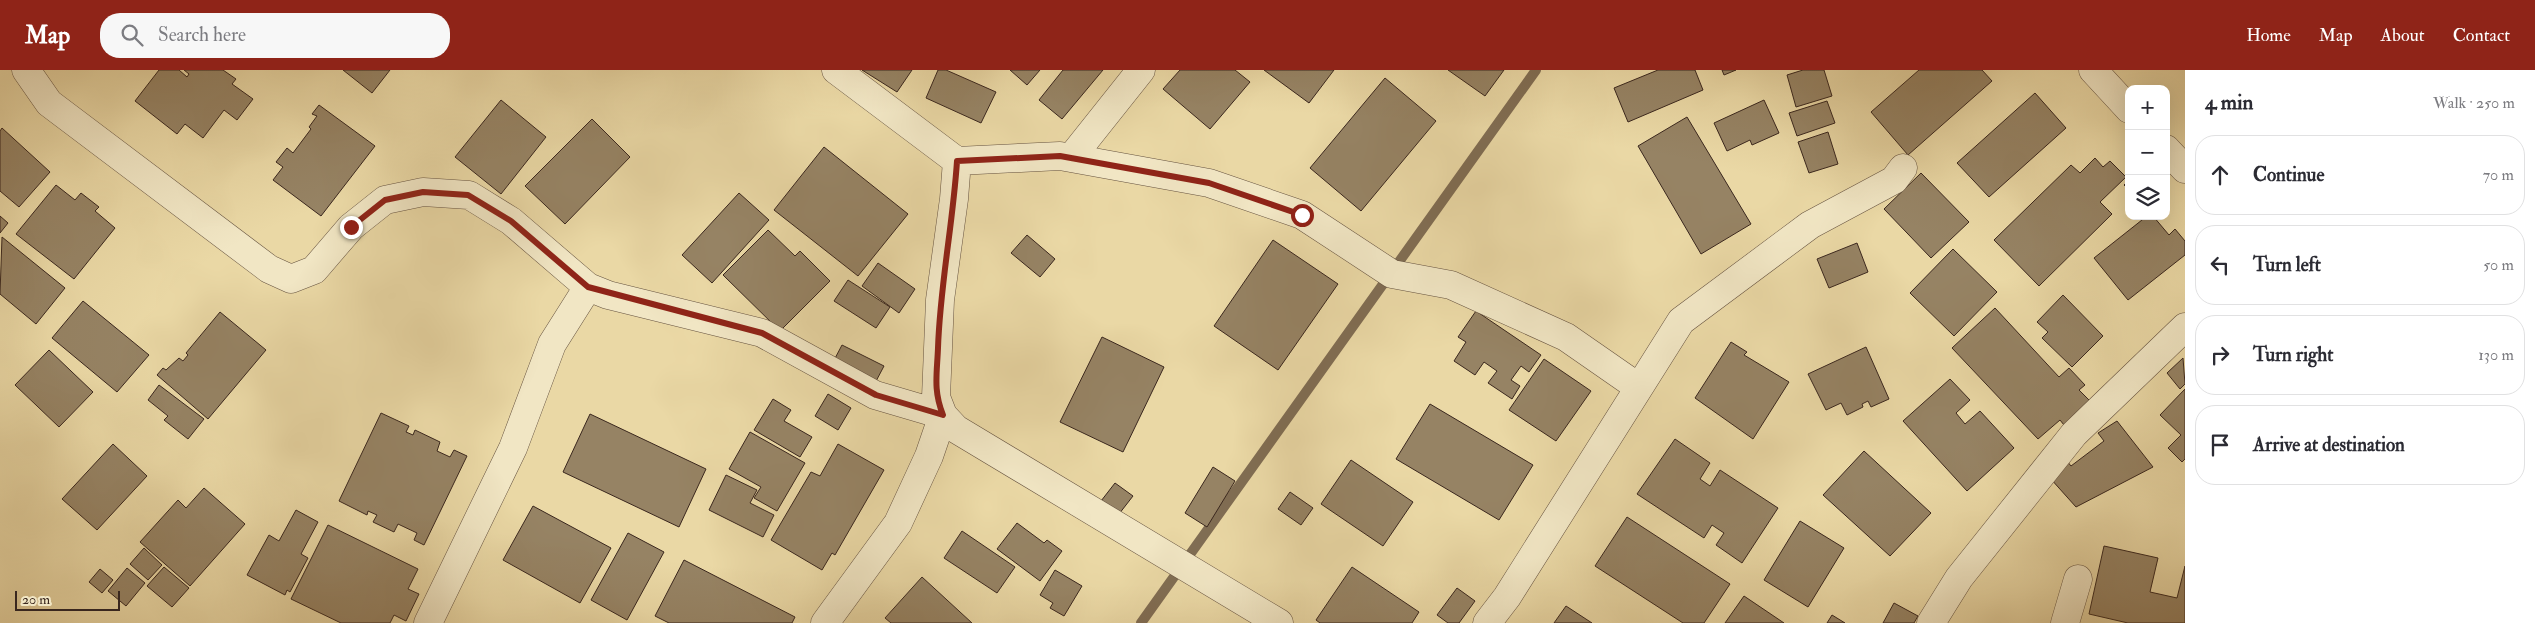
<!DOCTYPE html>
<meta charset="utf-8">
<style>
:root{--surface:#fff;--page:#f7f7f7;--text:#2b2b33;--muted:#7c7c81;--line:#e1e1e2;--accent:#8f2418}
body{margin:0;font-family:"IM FELL Double Pica",serif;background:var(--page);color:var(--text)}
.controls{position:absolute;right:15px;top:15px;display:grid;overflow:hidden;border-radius:10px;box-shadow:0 5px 20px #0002}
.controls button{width:45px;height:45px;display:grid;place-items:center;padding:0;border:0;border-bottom:1px solid var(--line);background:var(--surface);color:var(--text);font:25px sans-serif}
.scale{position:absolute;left:15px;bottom:12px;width:105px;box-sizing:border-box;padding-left:5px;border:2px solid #3a271e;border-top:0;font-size:14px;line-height:18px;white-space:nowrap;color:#3a271e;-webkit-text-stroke:4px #f1e6c4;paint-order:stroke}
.stop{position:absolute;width:15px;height:15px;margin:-11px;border:4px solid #8f2418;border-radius:50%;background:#fff}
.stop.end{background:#8f2418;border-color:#fff;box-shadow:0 1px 5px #0008}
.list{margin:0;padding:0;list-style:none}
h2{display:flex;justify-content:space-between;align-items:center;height:65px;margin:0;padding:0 20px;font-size:21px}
h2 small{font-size:16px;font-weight:400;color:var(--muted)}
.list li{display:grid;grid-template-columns:32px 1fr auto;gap:15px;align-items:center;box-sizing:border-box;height:80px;margin:0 10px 10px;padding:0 10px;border:1px solid var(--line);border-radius:20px}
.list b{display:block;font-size:19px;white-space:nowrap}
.list em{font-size:16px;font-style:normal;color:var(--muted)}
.icon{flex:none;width:28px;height:28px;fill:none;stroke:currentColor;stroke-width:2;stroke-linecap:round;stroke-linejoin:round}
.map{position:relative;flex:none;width:2185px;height:553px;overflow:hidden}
header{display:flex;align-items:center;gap:30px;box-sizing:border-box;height:70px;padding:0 25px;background:var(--accent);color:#fff}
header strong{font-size:24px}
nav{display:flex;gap:28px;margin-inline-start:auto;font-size:18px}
.search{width:350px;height:45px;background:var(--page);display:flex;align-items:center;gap:12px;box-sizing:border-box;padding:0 18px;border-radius:20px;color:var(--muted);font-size:19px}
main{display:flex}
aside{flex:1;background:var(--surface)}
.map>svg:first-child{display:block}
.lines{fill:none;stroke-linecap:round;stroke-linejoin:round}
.stream{stroke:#806d53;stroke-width:10}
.building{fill:#968364;stroke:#3a271e}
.minor-casing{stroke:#665340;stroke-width:29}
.minor{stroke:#f1e6c4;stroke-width:28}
.route{stroke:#8f2418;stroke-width:6}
</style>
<header>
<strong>Map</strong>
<div class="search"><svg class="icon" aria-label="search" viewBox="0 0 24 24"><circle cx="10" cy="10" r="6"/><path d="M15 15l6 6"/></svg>Search here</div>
<nav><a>Home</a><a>Map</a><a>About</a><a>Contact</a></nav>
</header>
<main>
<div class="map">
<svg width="2185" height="553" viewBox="0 0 2185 553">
<rect width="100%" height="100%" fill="#ead8a5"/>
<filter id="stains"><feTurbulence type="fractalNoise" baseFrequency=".004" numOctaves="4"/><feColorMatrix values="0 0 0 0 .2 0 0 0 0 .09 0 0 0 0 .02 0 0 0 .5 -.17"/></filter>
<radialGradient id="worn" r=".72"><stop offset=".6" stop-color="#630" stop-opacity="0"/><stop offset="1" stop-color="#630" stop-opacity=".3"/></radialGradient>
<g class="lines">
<!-- stream -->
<path class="stream" d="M1141,553L1536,0"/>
</g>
<!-- building -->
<path class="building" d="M159,0H179L187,7L189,4L184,0H223L236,9L232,14L253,29L237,50L224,40L203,68L185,54L177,64L135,31Z
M343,0H390L372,23Z
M862,0H912L897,22Z
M938,0H946L996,22L981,53L926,28Z
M1010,0H1040L1027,15Z
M1063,0H1103L1062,49L1039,30Z
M1180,0H1235L1250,12L1210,59L1163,19Z
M1264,0H1334L1309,33Z
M1448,0H1504L1485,26Z
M1658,0H1695L1703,20L1628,52L1614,18Z
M1722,0H1736L1724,5Z
M1803,0H1824L1832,26L1796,37L1787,5Z
M1919,0H1982L1992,11L1908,85L1871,42Z
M1385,8L1436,51L1361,141L1310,98Z
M2035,23L2066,58L1989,127L1957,93Z
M501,30L546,67L501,124L455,87Z
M1764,30L1779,63L1752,75L1750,70L1727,81L1714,53Z
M1827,31L1835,53L1797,66L1789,43Z
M319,35L375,76L321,146L273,110L283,97L276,92L287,78L293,83L311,59L309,57L317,46L312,44Z
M1687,47L1751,154L1701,184L1638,76Z
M592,49L630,87L565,154L525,116Z
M2,58L50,102L19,137L0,121V61Z
M1828,62L1838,94L1809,103L1798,72Z
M824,77L908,144L858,206L774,140Z
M2095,88L2103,97L2110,91L2126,107L2100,132L2112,144L2039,216L1994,170L2071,95L2080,103Z
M1921,103L1969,152L1931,188L1884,139Z
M2129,110V120L2124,115Z
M56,115L75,130L81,123L99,137L95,141L115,158L74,209L16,164Z
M739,123L769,150L712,213L682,185Z
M0,146L8,153L0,163Z
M2147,146H2153L2169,165L2175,159L2185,171V185L2128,230L2094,188Z
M768,160L795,186L800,181L830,211L780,261L723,205Z
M1027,165L1055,189L1040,207L1011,183Z
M2,167L65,218L36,254L0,224Z
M1273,170L1338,214L1278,300L1214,256Z
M1857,173L1868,202L1829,218L1817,189Z
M1953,179L1997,222L1954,266L1910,223Z
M878,193L915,219L899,243L862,216Z
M848,210L890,237L876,258L834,231Z
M2063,225L2103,266L2072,297L2042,268L2048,262L2037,252Z
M83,231L149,285L117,322L52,268Z
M1995,238L2059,307L2069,298L2085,315L2079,320L2090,331L2064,355L2060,350L2038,369L1952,278Z
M1476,241L1541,285L1529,302L1521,296L1511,310L1520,316L1512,329L1488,313L1497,301L1484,292L1475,305L1454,291L1466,272L1458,267Z
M220,242L266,280L208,349L157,305L163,298L166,300L179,288L183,291L188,285L186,283Z
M1102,267L1164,297L1123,382L1060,352Z
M1731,272L1747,282L1744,285L1789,312L1753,369L1695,328Z
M842,275L884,296L874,315L832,294Z
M1866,277L1889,329L1871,337L1868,331L1862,334L1863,337L1847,345L1841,333L1826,340L1808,304Z
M49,280L93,322L59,357L15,315Z
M2183,288L2185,314L2180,319L2167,303Z
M1544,289L1591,321L1556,371L1509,340Z
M1950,309L1970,330L1956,343L1965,354L1980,341L2014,378L1967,421L1903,351Z
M159,315L204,349L188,369L164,350L168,346L148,330Z
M2185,319V389L2182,392L2168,378L2181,365L2160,345Z
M828,324L851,338L838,360L815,346Z
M773,329L791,340L784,351L812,367L800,387L754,360Z
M1430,334L1533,395L1499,450L1396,389Z
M381,343L409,356L406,362L413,365L415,360L440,372L437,381L450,387L454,380L467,386L424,475L414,470L417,463L398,454L394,462L373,452L377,445L368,441L367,445L339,431Z
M590,344L706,399L679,457L563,402Z
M2117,351L2153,397L2076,437L2050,408L2067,391L2071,396L2104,371L2098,363Z
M750,362L805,393L777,441L754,428L761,417L729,399Z
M1675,369L1710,393L1700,409L1710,416L1720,400L1778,438L1742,493L1716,475L1724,463L1712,455L1704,468L1637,424Z
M113,374L147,406L97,460L62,429Z
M838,374L884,400L835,485L832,483L822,500L771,470L811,402L820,406Z
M1864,381L1931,443L1890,486L1823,425Z
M1351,390L1413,432L1383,476L1321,434Z
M1213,397L1235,411L1207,457L1185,443Z
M726,405L757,420L750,433L774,445L763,467L709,440Z
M1115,413L1133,426L1119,444L1101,431Z
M204,418L245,454L190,516L140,472L178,430L186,438Z
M1290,422L1313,438L1301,455L1278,439Z
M533,436L611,478L580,533L503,490Z
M296,440L318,452L301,484L308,488L290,522L287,520L285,525L247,505L269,465L279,471Z
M1627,447L1730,514L1704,553H1683L1595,496Z
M1800,451L1844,478L1808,537L1764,510Z
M1017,453L1044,473L1047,470L1062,481L1040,511L997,479Z
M328,455L418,499L408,519L419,524L406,551L394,545L390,553H341L291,529Z
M962,461L1015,497L997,523L944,488Z
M628,463L664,482L627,550L591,530Z
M2104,476L2158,488L2150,522L2177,528L2185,496V553H2128L2089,544Z
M144,478L162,495L148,510L130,494Z
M684,490L795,547L792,553H669L655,546Z
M164,497L189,518L172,537L147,516Z
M1352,497L1419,542L1412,553H1320L1316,550Z
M127,498L145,513L126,536L108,521Z
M100,499L113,510L102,523L89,512Z
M1055,500L1082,516L1064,546L1050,538L1053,533L1040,525Z
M922,507L972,553H891L885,548Z
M1457,518L1475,531L1459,553H1448L1437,545Z
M1744,526L1784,553H1725Z
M1894,533L1918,546L1914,553H1883Z
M1566,536L1592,553H1554Z
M1832,545L1845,553H1827Z"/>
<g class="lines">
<defs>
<path id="minor" d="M26,0L49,33L269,199L291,209L314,200L351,157L385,130L423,122L469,125L511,151L588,217L608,225L762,263L875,325L943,345L929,386L898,453L825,553
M836,0L957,91L954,129L940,230L936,327L943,345L956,359L1279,553
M2093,0L2129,39
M2166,79L2185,99
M1071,88L1141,0
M957,91L1060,86L1209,113L1302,145L1392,204L1451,215L1566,267L1638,317
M428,553L513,378L552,274L588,217
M1487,553L1507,527L1681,251L1810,155L1894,110L1903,98
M1931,553L1959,508L2074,364L2185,257
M2065,553L2078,509"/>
</defs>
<!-- minor casing -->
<use href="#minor" class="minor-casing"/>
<!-- minor -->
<use href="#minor" class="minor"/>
</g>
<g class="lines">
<!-- route -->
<path class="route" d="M351,157L385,130L423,122L468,125L511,151L588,217L762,263L876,325L943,345C933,320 937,304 938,278C940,215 953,154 957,91L1060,86L1209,113L1302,145"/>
</g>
<rect width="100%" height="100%" filter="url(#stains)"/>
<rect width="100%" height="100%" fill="url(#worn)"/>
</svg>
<div class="controls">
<button>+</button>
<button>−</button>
<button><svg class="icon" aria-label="layers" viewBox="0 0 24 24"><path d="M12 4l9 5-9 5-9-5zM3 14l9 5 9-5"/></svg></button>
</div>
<div class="scale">20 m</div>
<div class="stop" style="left:1302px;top:145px"></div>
<div class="stop end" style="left:351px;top:157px"></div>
</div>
<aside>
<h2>4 min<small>Walk · 250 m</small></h2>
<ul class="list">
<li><svg class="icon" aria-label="ahead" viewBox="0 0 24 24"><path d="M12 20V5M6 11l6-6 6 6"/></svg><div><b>Continue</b></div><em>70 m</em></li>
<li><svg class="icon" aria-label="left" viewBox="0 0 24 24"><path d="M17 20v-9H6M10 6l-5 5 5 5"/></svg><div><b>Turn left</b></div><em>50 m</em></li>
<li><svg class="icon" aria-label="right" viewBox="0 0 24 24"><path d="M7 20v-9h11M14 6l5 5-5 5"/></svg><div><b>Turn right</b></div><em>130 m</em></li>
<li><svg class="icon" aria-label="arrive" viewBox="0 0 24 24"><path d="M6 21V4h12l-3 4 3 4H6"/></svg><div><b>Arrive at destination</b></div></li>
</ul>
</aside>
</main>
